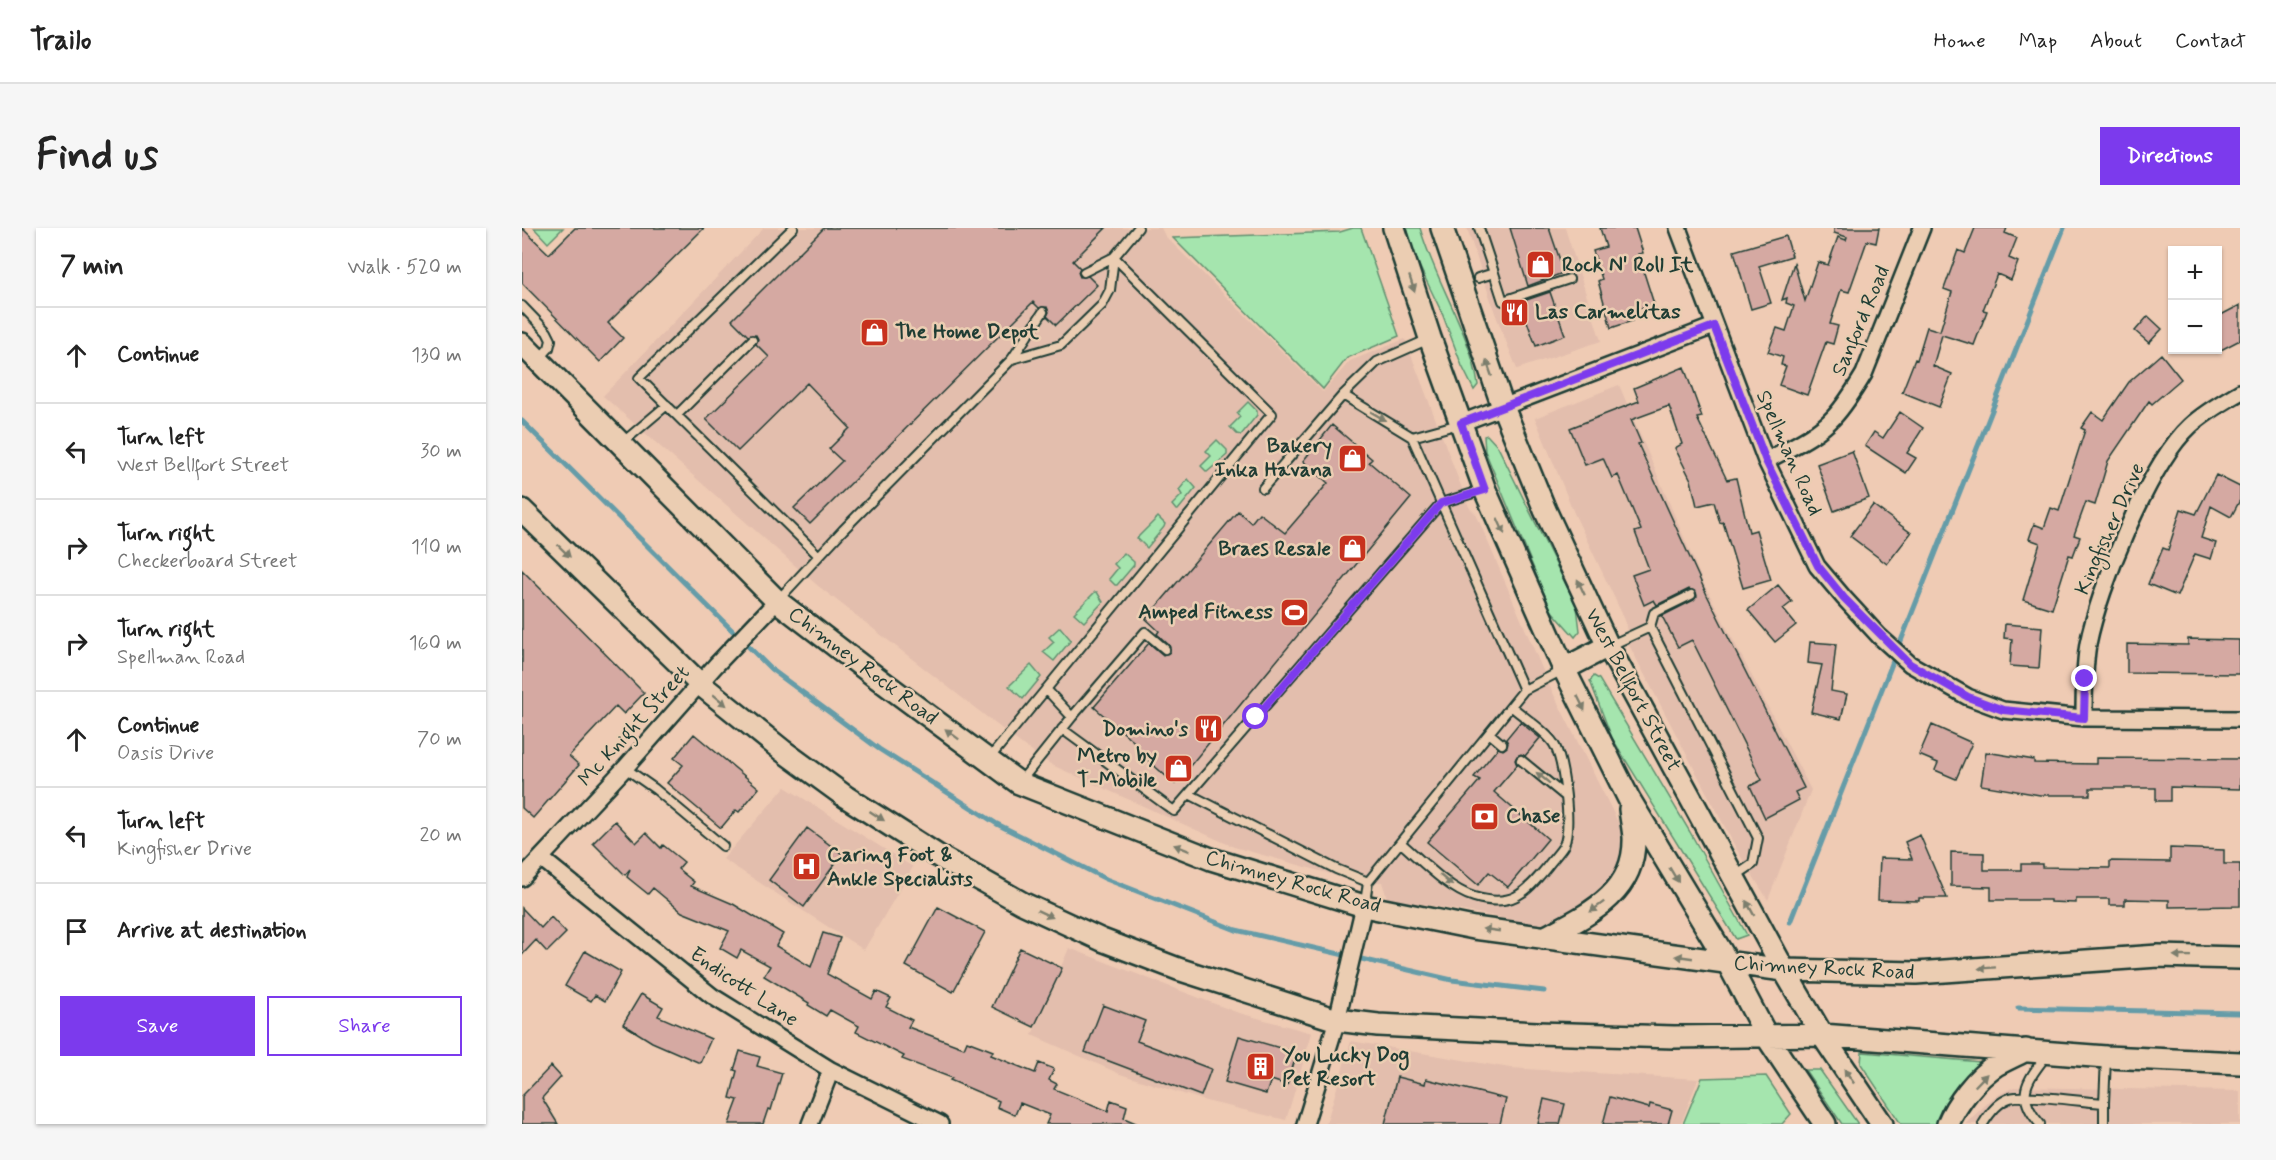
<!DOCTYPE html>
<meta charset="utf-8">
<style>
:root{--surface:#fff;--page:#f6f6f6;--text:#222;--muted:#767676;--line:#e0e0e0;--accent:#7c3aed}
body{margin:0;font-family:Mynerve,sans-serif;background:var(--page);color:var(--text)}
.controls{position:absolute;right:18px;top:18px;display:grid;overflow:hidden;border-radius:0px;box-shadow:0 2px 4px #0004}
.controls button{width:54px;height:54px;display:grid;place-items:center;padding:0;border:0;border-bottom:2px solid var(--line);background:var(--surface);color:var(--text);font:30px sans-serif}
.stop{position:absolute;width:18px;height:18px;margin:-14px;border:4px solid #7c3aed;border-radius:50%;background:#fff}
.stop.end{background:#7c3aed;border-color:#fff;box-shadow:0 2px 6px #0008}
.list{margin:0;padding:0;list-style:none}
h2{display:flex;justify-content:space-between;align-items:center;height:78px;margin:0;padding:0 24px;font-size:26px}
h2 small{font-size:20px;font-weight:400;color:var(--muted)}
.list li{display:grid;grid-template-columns:39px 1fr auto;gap:18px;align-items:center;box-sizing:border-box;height:96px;padding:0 24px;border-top:2px solid var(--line)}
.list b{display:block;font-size:22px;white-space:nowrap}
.list p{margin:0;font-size:20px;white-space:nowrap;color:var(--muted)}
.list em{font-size:20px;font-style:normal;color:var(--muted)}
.actions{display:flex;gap:12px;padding:18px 24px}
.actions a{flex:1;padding:14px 0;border:2px solid var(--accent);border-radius:0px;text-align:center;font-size:21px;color:var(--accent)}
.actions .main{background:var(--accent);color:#fff}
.icon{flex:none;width:33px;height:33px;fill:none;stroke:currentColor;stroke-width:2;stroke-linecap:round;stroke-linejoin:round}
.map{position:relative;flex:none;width:1718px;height:896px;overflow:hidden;border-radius:0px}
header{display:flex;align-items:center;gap:36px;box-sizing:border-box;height:84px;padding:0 30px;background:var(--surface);border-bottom:2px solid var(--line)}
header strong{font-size:28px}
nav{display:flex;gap:33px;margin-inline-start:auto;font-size:21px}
.intro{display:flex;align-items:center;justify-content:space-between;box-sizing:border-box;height:144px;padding:0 36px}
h1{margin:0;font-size:42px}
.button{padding:15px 27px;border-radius:0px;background:var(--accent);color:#fff;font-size:21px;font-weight:700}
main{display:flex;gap:36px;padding:0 36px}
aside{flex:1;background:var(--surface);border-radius:0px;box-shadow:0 2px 4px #0004}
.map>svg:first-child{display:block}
.built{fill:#e3bead}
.green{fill:#a5e5ae;stroke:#629171;stroke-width:1.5}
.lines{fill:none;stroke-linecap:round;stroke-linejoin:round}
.stream{stroke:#659ca8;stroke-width:5}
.building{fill:#d5a9a2;stroke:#1f3d34;stroke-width:1.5}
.lane-casing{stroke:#1f3d34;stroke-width:12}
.street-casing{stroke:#1f3d34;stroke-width:20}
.secondary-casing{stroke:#1f3d34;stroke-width:26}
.lane{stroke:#ebcdb2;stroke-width:8}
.street{stroke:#ebcdb2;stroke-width:15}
.secondary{stroke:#ebcdb2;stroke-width:21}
.oneway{fill:#7b7e6d}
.route{stroke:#7c3aed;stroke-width:8}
.labels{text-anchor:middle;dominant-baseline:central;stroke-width:5;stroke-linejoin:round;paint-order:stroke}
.poi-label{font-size:21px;font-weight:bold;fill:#1f3d34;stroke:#ebcdb2;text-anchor:start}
.street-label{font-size:21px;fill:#1f3d34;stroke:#ebcdb2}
</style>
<header>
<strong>Trailo</strong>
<nav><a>Home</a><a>Map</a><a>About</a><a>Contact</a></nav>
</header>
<div class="intro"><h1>Find us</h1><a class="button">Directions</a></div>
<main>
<aside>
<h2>7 min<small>Walk · 520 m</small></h2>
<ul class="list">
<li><svg class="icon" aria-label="ahead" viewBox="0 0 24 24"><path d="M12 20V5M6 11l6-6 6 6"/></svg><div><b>Continue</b></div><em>130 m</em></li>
<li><svg class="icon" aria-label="left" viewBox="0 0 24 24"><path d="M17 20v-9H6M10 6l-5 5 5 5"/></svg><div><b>Turn left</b><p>West Bellfort Street</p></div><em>30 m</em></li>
<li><svg class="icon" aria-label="right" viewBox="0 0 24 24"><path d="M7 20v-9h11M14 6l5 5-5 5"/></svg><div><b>Turn right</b><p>Checkerboard Street</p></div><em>110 m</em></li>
<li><svg class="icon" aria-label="right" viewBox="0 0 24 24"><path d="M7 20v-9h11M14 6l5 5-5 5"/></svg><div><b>Turn right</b><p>Spellman Road</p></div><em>160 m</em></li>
<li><svg class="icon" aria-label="ahead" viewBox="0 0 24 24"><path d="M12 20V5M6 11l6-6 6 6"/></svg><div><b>Continue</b><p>Oasis Drive</p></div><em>70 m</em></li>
<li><svg class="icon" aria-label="left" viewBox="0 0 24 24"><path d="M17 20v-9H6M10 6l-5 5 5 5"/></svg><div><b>Turn left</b><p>Kingfisher Drive</p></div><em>20 m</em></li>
<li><svg class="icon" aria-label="arrive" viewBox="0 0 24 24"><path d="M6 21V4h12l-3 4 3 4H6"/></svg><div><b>Arrive at destination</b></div></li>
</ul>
<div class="actions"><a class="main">Save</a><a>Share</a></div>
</aside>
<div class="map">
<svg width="1718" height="896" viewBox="0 0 1718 896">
<rect width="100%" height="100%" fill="#efcbb4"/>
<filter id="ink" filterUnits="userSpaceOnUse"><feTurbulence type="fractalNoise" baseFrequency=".0167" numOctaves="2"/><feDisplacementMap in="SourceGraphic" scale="12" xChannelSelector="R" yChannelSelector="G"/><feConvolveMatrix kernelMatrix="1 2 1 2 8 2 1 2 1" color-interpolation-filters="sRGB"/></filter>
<g filter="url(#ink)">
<!-- built -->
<path class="built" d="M242,0H639L643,8L801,164L828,133L883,111L947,279L954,286L1028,459L1103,608L1098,642L1081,667L1038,693L1011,697L971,688L865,670L860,654L830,652L712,619L530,537L506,521L295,357L81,168Z
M945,0H1043L1079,113L995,141L973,85Z
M1097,157L1181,354L1289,562L1246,672L1216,624L1107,417L1103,392L1052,285L1013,190Z
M263,559L391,639L342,722L201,631Z
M547,720L714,784L790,805L764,892L684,873L598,846L510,807Z
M829,813L988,840L1176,851L1159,896H804Z
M1492,859L1718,863V896H1443L1472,869Z"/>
<!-- green -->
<path class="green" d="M12,0H41L26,15Z
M831,0H839L877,108L825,130L801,161L651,10L818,4Z
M885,0H898C913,53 949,105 956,157L952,162L940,138L920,85L891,25Z
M726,174L735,183V187L719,207L715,206L708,199L718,189L715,185Z
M965,207L976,219L1055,379L1058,403L1053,409L1029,382L963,223L962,208Z
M695,212L705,222V227L685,244L679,238L689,228L684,223Z
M666,251L674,260L656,282H654L650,277L660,267L657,262Z
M636,289L643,296L642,299L625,320L615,310Z
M602,325L612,334V337L595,357H593L587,351L596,340L592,336Z
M573,364H575L581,374L562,394L552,385Z
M538,399L549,412L532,433L521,424L532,414L527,409Z
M509,437L519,449L501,471L487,458Z
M1072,448L1077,451L1168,604L1225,707L1214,711L1090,510L1068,453Z
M1340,824L1459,834L1460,842L1445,855L1416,896H1379L1339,836Z
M1283,842H1298L1336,896H1320Z
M1244,848L1269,886L1260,896H1161L1180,850Z"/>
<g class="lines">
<!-- stream -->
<path class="stream" d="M0,193L249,441L357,521L475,596L584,651L714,702L930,752L1022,763
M1268,694L1542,0
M1496,780L1718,785"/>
</g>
<!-- building -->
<path class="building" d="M0,0L27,26L53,0H182L86,95L101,110L78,134L0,55Z
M302,0H584L551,33L558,40L556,44L558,49L566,48L575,57L534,97L525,88L527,84L525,79L517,80L511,74L288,296L272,280L320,233L307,221L328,200L285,155L216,223L184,191L247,129L234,116L236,111L234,107L226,108L210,92Z
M988,0H1027L1041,41L1038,46L1006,58Z
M1078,0H1113L1121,25L1116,26L1132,76L1107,84L1110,93L1089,100L1076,53L1080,51L1071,23L1084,19Z
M1312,0H1357L1354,15L1345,13L1327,64L1319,62L1308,96L1316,98L1311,116L1304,114L1285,167L1257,157L1264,138L1259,137L1261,129L1246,124L1255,100L1264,103L1272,78L1264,75L1265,70L1260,72L1272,35L1283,73L1296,34L1306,37L1316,9L1324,12L1325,9L1312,5Z
M1453,0H1485L1483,5L1495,10L1487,30L1496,34L1489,52L1475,46L1461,82L1465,83L1452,117L1420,107L1411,138L1430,146L1417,179L1380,164L1393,131L1395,132L1405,99L1418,103L1430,64L1422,61L1436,22L1443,25Z
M1264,8L1270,28L1237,38L1249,75L1229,81L1212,23Z
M1028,64L1043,107L1014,118L1003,88L991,91L987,78Z
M1718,77V112L1695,124V89Z
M1626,88L1640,101L1627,115L1613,103Z
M1639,126L1659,151L1630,176L1627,173L1586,233L1573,277L1564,274L1552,307L1558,309L1551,328L1547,327L1530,381L1501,372L1518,315L1507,311L1512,296L1522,300L1529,280L1537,283L1563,202L1559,200L1570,184L1581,192L1607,154Z
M1162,139L1180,189L1175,190L1205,252L1214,250L1227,304L1234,302L1249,352L1221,360L1201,294L1198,295L1192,274L1175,278L1169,252L1153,220L1160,216L1147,178L1109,192L1119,215L1116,216L1185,367L1282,560L1273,564L1277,572L1243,590L1228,558L1240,552L1170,412L1156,419L1140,388L1172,372L1175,368L1174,364L1167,361L1135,377L1132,372L1122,377L1110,347L1127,341L1113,304L1119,302L1096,247L1090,250L1081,230L1063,237L1048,200L1117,173L1112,160Z
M1378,184L1401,200L1385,225L1394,230L1384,245L1343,218L1352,204L1361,210Z
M810,197L850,231L847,234L889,270L653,556L614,522L617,518L572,479L627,415L641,427L648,424L647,417L635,406L637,403L624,391L716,283L729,295L737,285L763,305L806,255L781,233Z
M1330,223L1347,270L1312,283L1295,236Z
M1694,247L1718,259V272L1709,289L1689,278L1679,310L1694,315L1689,331L1673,326L1655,368L1626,356L1641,320L1646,322L1659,281L1674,286Z
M1351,277L1389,305L1365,336L1328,308Z
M0,342L122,465L102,486L94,478L47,528L57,537L11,590L0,580Z
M1256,357L1270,374L1261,381L1274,397L1253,414L1226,382Z
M1483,396L1520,399L1517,440L1488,438L1490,411L1482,410Z
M1666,411L1717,412V446L1605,445V416L1666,417Z
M1288,414L1314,416L1309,463L1325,466L1319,491L1289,484L1300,437L1286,435Z
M998,494L1018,510L1003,528L999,526L995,528L993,532L995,537L972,564L1026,611L986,659L967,644L956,657L905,614L958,552L952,549L976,520L981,522L985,519L986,515L984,511Z
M1410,497L1450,515L1434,551L1413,542L1416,535L1397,527Z
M172,506L237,560L217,584L214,582L199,600L145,555L161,537L152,530Z
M1464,524L1512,532V535L1574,536V530L1718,531V561L1648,559V573H1634V560H1568V567H1518L1459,557Z
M93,593L114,615L124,605L139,620L141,617L162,634L156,641L172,654L169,658L211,676L261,706L254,718L289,739L301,705L318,710L305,746L350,771L354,763L369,770L364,779L390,792L386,799L442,820L445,813L471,823L469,827L513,845L517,835L532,841L527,852L535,856L532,861L586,883L589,872L605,878L602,890L616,896H524L528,887L498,875L493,887L475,879L477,873L428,852L430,850L380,831L382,828L334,804L337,798L308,782L304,788L286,777L287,775L242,748L248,738L219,722L215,730L198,720L207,703L160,684L131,660L126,666L105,649L108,641L103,647L71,615Z
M285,600L320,626L282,679L247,652Z
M1398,607L1425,670H1397V673L1356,672L1358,630L1390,631L1383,614Z
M1648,620L1702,622V636H1718V678L1647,679V672L1603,671V677H1587V671H1554V675L1528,674V672H1469V659L1429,658V624L1462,625V642H1499V636H1520V639L1588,640V633L1648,634Z
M416,679L463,704L431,764L384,738Z
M0,680L19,700L29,689L44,705L25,724L14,712L0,727Z
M498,720L540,740L512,799L470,779Z
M63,723L99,744L83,773L73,767L69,773L43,758Z
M119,766L141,779L136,788L189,811L178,835L130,814L101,796Z
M581,777L623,793L615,813L689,841L679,868L563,824Z
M717,808L775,825L765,857L749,852L744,866L703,854Z
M218,823L238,829L235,838L260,845L249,882L246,881L241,896H207L216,872L208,870L215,843L212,842Z
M29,838L39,849L20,870L36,896H0V868Z
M875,849L903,856L904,851L984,871L978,896H863Z
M1088,869L1127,880L1128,876L1150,882L1146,896H1081Z
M1022,871L1043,876L1038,896H1016Z"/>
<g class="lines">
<defs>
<path id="lane" d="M271,0L117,150L297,328
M562,44L592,29L616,0
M972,45L981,73L1047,51
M956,50L972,45L957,0
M0,78L25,104L29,112L27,120L17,131
M490,131L539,117L580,77L588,62L592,29
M821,167L890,209L1002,462
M155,187L230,112
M890,209L937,196
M100,215L145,177
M741,260L821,167L855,134L907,111
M256,372L321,302L490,131L521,84
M1128,399L1236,610L1231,636L1212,649
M1087,418L1128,399L1132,385L1169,367
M524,461L550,489
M540,501L652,583L919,275L961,262
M967,505L980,516
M466,532L750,186L592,29
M999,532L1043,568
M103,540L133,561L201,618
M498,554L550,489L623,404L643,421
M667,566L814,641L846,654
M879,615C899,632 926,661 952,669C989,680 1003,666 1025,639C1030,632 1038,624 1042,617C1050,599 1042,536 1033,518C1028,506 1000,488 989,478
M843,675L846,654L1002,462L1041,442
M1461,896C1467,886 1476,874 1488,870C1503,865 1563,874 1582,875L1584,830
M1518,896C1493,868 1504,854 1524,828
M1582,896V875"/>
<path id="street" d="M1156,0L1244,233L1295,338L1322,370L1357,408L1388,436L1446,469L1481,482L1562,490L1718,491
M939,195L1192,98
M1244,233C1267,220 1295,208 1312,189C1324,176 1333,161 1342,146L1400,0
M1562,490C1562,465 1562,440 1566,416C1577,360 1627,236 1668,198C1683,184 1701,174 1718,164
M20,631L190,768L309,842L418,896
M0,650L103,540L194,437L255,373
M288,896L309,842
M783,896L815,792L842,678"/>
<path id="secondary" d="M872,0L908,110L963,262L1042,441L1107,571L1206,735L1245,809L1303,896
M920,0L981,179L1023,282L1086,418L1262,742L1300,807L1360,896
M0,116L255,373L354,449L497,555L689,631L842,678L952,700L1262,742L1394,745L1636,728L1718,730
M0,282L178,456L261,523L324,569L418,629L500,675L580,712L656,741L815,792L856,797L1015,805L1152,809L1300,807L1584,829L1718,835
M1042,441L1086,418
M1022,710C1065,687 1114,666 1112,609C1111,599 1109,590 1108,581
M1426,896C1434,876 1455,849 1474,837C1483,832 1494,827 1504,822"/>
</defs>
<!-- lane casing -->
<use href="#lane" class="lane-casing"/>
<!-- street casing -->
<use href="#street" class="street-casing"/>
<!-- secondary casing -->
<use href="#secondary" class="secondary-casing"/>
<!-- lane -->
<use href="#lane" class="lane"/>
<!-- street -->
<use href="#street" class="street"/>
<!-- secondary -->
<use href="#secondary" class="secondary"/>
</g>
<!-- one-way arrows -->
<defs><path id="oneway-solid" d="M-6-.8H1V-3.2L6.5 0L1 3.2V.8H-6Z" transform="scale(1.5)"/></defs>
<g class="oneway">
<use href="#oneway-solid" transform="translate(890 56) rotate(72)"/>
<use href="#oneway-solid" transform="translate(967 140) rotate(-109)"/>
<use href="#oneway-solid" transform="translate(856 188) rotate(31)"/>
<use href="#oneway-solid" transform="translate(979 298) rotate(66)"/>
<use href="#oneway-solid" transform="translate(42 323) rotate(44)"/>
<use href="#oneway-solid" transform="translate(1059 359) rotate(-115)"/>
<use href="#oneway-solid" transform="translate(198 472) rotate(39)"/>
<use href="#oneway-solid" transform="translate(1059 475) rotate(64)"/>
<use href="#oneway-solid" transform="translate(430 506) rotate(-143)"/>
<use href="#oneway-solid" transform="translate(1021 550) rotate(-141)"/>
<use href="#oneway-solid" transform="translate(355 588) rotate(33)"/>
<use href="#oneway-solid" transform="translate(660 620) rotate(-158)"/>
<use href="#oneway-solid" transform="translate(1152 647) rotate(59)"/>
<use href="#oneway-solid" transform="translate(924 652) rotate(40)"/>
<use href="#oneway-solid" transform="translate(1075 679) rotate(143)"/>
<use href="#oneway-solid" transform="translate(1228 680) rotate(-119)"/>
<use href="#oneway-solid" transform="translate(523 686) rotate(25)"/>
<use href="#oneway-solid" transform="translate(969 702) rotate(-172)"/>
<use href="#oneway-solid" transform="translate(1660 728) rotate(-179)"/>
<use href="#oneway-solid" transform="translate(1162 729) rotate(-172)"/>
<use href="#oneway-solid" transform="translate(1465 740) rotate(176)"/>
<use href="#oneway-solid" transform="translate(1327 848) rotate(-124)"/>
<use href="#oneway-solid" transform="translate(1459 852) rotate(-46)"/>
</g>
</g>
<g class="lines" filter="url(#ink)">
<!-- route -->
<path class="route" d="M734,489L919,275L963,262L939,195L1192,98L1244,233L1296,338L1322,370L1388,436L1446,469L1481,482L1562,490L1563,451"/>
</g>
<!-- icons -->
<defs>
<symbol id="shop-square" viewBox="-11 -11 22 22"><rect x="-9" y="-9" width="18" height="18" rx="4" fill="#c8321e" stroke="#ebcdb2"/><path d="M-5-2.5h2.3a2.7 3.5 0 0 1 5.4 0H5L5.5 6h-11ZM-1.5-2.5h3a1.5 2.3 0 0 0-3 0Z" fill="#fff"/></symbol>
<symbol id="restaurant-square" viewBox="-11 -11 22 22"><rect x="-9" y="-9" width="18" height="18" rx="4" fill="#c8321e" stroke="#ebcdb2"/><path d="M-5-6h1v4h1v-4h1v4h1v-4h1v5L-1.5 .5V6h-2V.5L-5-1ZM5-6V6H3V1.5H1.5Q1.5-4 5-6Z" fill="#fff"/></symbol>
<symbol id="stadium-square" viewBox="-11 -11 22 22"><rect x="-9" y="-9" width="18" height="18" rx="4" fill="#c8321e" stroke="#ebcdb2"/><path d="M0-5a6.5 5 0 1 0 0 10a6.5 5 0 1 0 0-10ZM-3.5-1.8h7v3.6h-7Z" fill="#fff"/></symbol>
<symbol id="bank-square" viewBox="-11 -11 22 22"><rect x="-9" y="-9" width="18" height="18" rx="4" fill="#c8321e" stroke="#ebcdb2"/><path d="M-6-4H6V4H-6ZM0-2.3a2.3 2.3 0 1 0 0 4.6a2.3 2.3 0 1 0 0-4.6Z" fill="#fff"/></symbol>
<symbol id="hospital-square" viewBox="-11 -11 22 22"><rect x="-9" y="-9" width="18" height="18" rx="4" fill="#c8321e" stroke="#ebcdb2"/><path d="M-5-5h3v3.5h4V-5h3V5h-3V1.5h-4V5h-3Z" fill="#fff"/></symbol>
<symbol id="building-square" viewBox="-11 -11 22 22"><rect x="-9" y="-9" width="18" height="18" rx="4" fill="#c8321e" stroke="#ebcdb2"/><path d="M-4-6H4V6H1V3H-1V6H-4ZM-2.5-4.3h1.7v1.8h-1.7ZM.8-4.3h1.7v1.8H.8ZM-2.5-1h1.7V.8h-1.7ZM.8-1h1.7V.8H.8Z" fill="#fff"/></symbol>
</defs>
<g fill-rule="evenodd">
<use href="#shop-square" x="1002" y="20" width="33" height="33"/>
<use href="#restaurant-square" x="976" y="68" width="33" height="33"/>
<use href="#shop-square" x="336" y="88" width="33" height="33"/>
<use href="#shop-square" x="814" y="214" width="33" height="33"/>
<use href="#shop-square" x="814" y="304" width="33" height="33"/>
<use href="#stadium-square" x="756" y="368" width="33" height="33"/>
<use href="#restaurant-square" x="670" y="484" width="33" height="33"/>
<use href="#shop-square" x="640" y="524" width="33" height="33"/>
<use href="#bank-square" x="946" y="572" width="33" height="33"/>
<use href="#hospital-square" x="268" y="622" width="33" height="33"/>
<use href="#building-square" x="722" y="822" width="33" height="33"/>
</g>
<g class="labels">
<!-- poi labels -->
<g class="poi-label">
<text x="1040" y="37">Rock N' Roll It</text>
<text x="1013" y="84">Las Carmelitas</text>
<text x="373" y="104">The Home Depot</text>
<text x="810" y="218" text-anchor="end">Bakery<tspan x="810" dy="24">Inka Havana</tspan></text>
<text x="809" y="321" text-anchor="end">Braes Resale</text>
<text x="751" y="384" text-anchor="end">Amped Fitness</text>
<text x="666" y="501" text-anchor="end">Domino's</text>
<text x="635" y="528" text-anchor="end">Metro by<tspan x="635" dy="24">T-Mobile</tspan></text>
<text x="984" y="588">Chase</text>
<text x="305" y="627">Caring Foot &amp;<tspan x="305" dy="24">Ankle Specialists</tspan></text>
<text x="760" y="827">You Lucky Dog<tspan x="760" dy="24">Pet Resort</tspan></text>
</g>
<!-- street labels -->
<g class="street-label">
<text transform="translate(1339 93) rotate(-67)">Sanford Road</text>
<text transform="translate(1267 225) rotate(66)">Spellman Road</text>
<text transform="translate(1588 301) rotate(-66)">Kingfisher Drive</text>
<text transform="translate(341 438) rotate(37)">Chimney Rock Road</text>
<text transform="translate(1111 462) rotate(62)">West Bellfort Street</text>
<text transform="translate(112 498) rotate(-48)">Mc Knight Street</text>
<text transform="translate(771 654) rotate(16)">Chimney Rock Road</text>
<text transform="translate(1302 740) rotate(3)">Chimney Rock Road</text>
<text transform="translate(222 759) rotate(34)">Endicott Lane</text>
</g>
</g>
</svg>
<div class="controls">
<button>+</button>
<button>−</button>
</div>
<div class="stop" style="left:734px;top:489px"></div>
<div class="stop end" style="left:1563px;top:451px"></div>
</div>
</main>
